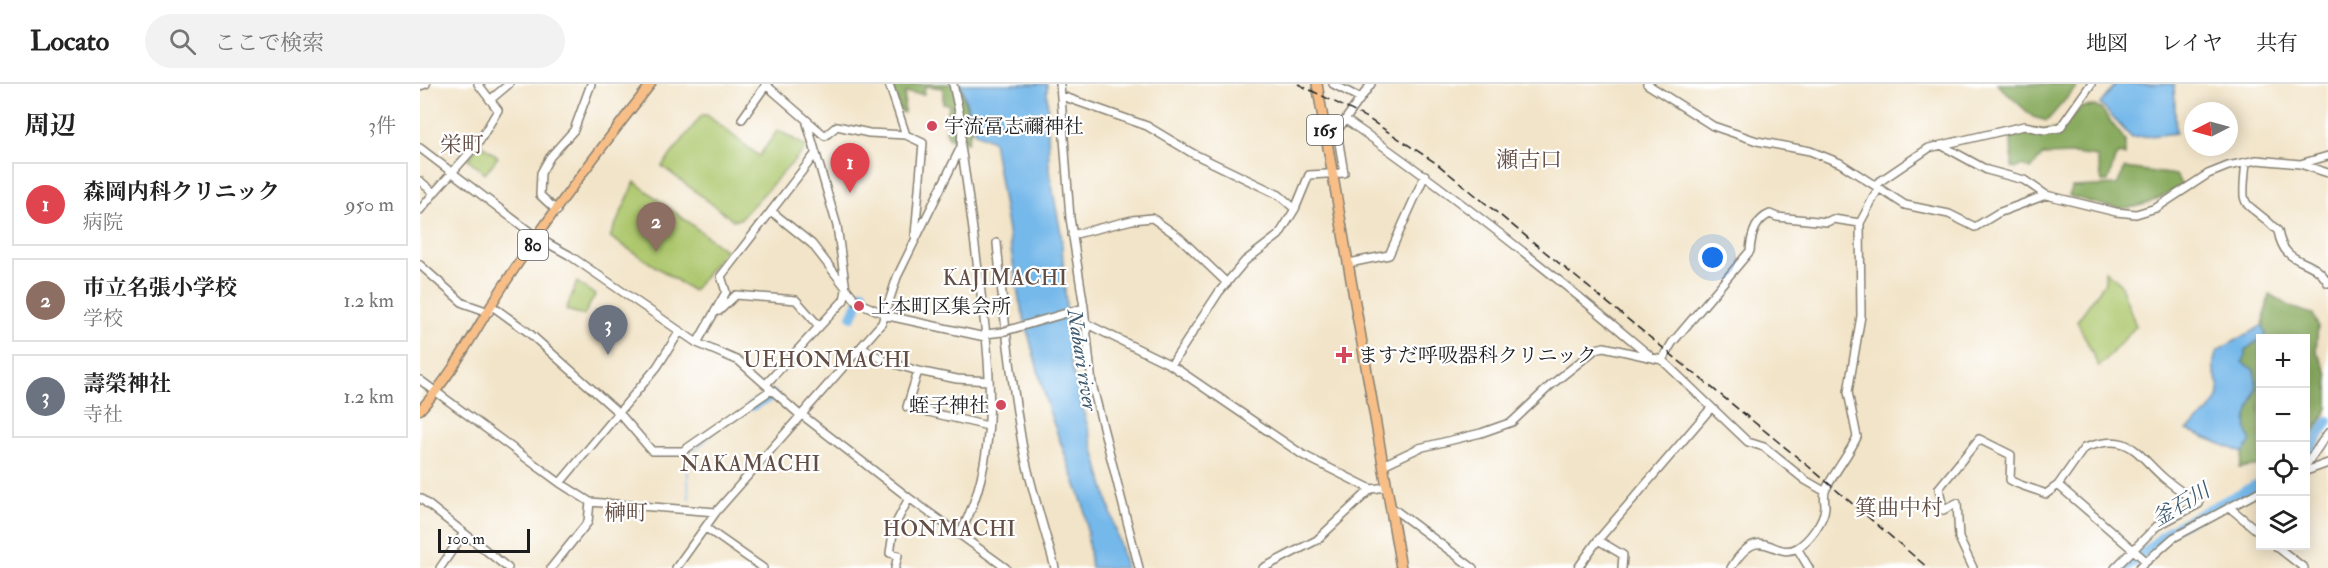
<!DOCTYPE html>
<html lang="ja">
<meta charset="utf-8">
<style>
:root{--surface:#fff;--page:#f2f2f2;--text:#222;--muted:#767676;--line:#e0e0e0;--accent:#d1495b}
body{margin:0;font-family:"IM FELL Double Pica","Noto Serif JP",serif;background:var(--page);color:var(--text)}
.controls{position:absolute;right:18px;bottom:18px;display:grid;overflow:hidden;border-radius:0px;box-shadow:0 3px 15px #0003}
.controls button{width:54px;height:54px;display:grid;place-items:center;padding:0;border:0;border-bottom:2px solid var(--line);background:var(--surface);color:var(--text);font:30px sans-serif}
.compass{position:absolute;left:1764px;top:18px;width:54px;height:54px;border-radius:50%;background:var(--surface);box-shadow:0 3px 15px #0003;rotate:264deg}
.scale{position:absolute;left:18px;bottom:15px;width:92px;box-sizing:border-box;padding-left:6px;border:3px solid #1c1c1c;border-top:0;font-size:16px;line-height:21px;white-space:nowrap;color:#1c1c1c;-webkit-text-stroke:4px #fff;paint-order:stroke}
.you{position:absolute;left:1293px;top:174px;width:21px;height:21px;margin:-15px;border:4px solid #fff;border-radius:50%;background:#1a73e8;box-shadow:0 0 0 9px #1a73e833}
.badge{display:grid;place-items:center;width:39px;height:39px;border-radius:50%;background:var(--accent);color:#fff;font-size:20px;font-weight:700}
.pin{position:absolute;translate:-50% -50px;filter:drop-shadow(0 2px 3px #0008)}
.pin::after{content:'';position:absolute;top:32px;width:21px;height:18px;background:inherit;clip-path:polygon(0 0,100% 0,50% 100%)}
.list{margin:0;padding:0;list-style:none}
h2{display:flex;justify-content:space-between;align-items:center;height:78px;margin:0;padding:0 24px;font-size:26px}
h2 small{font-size:20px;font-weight:400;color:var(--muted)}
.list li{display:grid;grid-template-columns:39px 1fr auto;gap:18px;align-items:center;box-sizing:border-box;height:84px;margin:0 12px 12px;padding:0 12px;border:2px solid var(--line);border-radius:0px}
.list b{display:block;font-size:22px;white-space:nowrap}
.list p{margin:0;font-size:20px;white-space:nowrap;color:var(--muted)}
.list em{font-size:20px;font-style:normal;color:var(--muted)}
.icon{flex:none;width:33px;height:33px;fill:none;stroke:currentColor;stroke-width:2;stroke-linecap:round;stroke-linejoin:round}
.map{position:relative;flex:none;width:1908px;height:484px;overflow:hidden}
header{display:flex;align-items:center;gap:36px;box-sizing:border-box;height:84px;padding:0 30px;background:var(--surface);border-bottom:2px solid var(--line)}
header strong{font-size:28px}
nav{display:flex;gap:33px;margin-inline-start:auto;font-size:21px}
.search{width:420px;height:54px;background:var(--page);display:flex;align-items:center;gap:15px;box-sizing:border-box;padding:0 21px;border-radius:33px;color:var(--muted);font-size:22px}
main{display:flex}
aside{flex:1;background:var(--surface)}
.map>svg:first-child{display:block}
.green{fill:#adc76d;stroke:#647244;stroke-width:1.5}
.forest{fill:#8aac60;stroke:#53643e;stroke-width:1.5}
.water{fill:#74b8ea;stroke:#486a83;stroke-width:1.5}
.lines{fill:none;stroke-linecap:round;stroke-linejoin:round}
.stream{stroke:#74b8ea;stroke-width:1.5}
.river{stroke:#74b8ea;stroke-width:10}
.minor-casing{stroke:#878072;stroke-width:10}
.major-casing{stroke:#878072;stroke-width:11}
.highway-casing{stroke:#878072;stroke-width:12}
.minor{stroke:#fff;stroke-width:7}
.major{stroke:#f7be87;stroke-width:8}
.highway{stroke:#f7be87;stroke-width:9}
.rail{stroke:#1c1c1c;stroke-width:1.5;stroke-dasharray:9 4.5;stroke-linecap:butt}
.minor-bridge-casing{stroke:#878072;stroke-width:10;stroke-linecap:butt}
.minor-bridge{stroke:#fff;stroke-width:7}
.poi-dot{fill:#d1495b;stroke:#fff;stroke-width:2}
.labels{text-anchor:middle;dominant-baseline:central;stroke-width:4.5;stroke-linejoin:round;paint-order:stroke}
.shield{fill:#fff;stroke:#606060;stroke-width:1.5}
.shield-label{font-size:18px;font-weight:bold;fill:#1c1c1c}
.poi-label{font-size:20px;fill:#1c1c1c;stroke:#fff;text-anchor:start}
.water-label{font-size:21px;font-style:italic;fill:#3f5a6e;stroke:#fff}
.quarter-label{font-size:22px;fill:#624e45;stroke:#fff}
</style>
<header>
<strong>Locato</strong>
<div class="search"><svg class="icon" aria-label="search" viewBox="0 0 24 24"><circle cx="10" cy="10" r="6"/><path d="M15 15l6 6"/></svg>ここで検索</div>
<nav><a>地図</a><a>レイヤ</a><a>共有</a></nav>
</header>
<main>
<aside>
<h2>周辺<small>3件</small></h2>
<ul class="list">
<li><span class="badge" style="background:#e0444e">1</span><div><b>森岡内科クリニック</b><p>病院</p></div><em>950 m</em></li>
<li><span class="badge" style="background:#8d6e63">2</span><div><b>市立名張小学校</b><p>学校</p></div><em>1.2 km</em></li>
<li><span class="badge" style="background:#6b7280">3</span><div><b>壽榮神社</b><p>寺社</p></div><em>1.2 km</em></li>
</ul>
</aside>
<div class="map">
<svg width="1908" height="484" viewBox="0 0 1908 484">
<rect width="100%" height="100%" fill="#fff"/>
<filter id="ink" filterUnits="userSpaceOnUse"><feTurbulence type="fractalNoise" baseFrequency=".0167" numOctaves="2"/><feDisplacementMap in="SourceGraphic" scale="12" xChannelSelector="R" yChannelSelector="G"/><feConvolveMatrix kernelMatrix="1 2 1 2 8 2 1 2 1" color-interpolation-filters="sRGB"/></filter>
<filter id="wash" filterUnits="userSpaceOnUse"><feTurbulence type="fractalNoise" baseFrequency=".008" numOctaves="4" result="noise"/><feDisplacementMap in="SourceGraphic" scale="24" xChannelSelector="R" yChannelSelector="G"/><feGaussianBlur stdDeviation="1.35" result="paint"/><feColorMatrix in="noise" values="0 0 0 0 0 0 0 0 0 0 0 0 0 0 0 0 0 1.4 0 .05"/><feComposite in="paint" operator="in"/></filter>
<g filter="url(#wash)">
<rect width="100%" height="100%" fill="#f2e4c8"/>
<!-- green -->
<path class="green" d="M282,31H287L339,72L358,46L387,63L320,135L313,136L242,82Z
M61,60L78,73L65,90L48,75Z
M215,98L305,166L273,207L190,153Z
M1685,187L1700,199L1716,242L1679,283L1657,237L1685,198Z
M157,198L175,211L164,231L146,226Z"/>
<!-- forest -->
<path class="forest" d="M471,0H540L552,42L547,59L529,55L526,47L529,21L523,19V4L505,2L504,10L485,9L484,29L481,28Z
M1577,0H1659L1627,37L1613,33Z
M1675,22L1681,25L1705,56V72L1699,70L1695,74L1688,98H1682L1677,73L1654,70L1623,71L1611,85L1602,81L1596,85L1592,83L1591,53L1598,47C1635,43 1635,55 1661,23Z
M1705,84L1756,91L1762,102C1710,131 1705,128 1649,112L1652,103L1697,101Z
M1849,210L1873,224L1893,230L1898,242L1896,266L1908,291V324L1886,362V255H1842L1846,251L1843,241Z
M1840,256V381L1819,384L1823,369L1830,357C1822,339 1828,322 1837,304L1821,278L1825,266Z"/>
<!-- water -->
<path class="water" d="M541,0H627L629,86L641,149L650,277L706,484H671L664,423L628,324L599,215L573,57L555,49Z
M1696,0H1754L1756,49L1712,54L1680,20Z
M1843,241L1846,251L1825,266V274L1822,278L1834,286C1835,292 1838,300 1836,305C1831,326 1820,335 1831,357L1823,369L1767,346C1777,337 1797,323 1799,310C1800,292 1788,290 1797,267Z"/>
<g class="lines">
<!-- stream -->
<path class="stream" d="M269,416L267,373L294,349"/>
<!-- river -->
<path class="river" d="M432,232L443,209
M332,322L353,311
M1886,372L1908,337
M1706,484L1750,446L1840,399"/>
</g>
</g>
<g filter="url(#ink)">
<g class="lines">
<defs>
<path id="minor" d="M345,0L405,52L417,42L449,49L486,51L503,59L495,151
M469,0L486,51
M533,0L542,42L541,63C548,104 553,145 558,186C569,272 584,371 539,451
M640,0L650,134L664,223L672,300L719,484
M913,0L940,14
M1227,0L1293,42L1337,57L1390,67L1420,79L1485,121L1529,130L1555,143L1578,129L1626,111
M0,2L6,0
M642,12L727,42L772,69L859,111L875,125
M70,16L89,0
M322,35L346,1
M926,36C1032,109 1131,188 1229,271
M1521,61L1567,86L1604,96L1626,111L1696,128L1716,130L1736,124L1788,90L1808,82L1837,76L1880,80L1908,72
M0,64L118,154L149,171L277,259L319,277L381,332
M1826,78C1820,133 1824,112 1858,147C1865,186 1892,170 1908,199
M1880,80L1908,89
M0,97L14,109L59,58L78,26L58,0
M1456,100L1509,64L1604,42L1625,46L1640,44L1671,0
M0,126L14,109
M137,127L120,111L121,89L130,73L154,46L171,0
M351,127L392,160L437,218L465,230
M652,151L712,136L732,134L759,153L807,199
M577,159C583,226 591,293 602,359C610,402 624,443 635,484
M929,179L969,171L1005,91
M0,181L43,219L69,228
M72,222L108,248L201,331L232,367H263L351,306
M299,227L316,211L376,216L398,241
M464,231L565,253
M665,239L751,281L883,371L951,405
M566,250L582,248
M277,259L306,208L301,192L396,69
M441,263L465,277L498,287
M1242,276L1252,259L1330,167C1331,151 1335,136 1350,130L1357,133L1407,138L1413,135L1440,139
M751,281L799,208L825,177L859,151L875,125L889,91L924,89L917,47L951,0
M0,296L140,399L170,418L296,428
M346,300L424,216L426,206L417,142L387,39
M382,331L489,414L586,484
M568,342L487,323L498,287L537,295L569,297
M963,381L999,364L1061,349L1092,338L1131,301L1176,265L1184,263L1242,276L1328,358L1344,363L1385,396L1404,407
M1886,381L1908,349
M1886,387L1908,379
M140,399L237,283L260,247
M1638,401L1726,477
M0,414L88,484
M971,423L1053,484
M1809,423L1840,449
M286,444L343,484
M1178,456L1203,471L1202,484
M1856,462L1884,484
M1377,464L1389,484
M20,484L44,449
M131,484L168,438L170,418
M256,484L296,428L462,239L477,193L541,63
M475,484L478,471L470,469L474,443L489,414
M843,484L897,456L951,405L967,403
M1158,484L1178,456L1291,324
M1311,484C1341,435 1353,477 1377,464C1389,457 1404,437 1405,423C1405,417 1403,410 1406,405C1415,387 1428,372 1437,353L1428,308L1441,232L1440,139L1458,105
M1553,484L1539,454L1537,419L1523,426L1519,404L1559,355L1591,371L1590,396C1597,401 1617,406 1626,410L1638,401L1664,364C1711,347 1715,369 1745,395C1756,404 1768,412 1779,420L1737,442L1695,484
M1719,484L1753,454L1840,407"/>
<path id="major" d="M0,326C34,289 55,246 82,204C127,134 179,66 231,0"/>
<path id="highway" d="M897,0L981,484"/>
</defs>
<!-- minor casing -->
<use href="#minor" class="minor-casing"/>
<!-- major casing -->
<use href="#major" class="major-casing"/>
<!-- highway casing -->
<use href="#highway" class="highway-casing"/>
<!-- minor -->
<use href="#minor" class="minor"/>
<!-- major -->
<use href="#major" class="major"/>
<!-- highway -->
<use href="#highway" class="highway"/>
<!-- rail -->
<path class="rail" d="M878,0L947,34L1016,79L1388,382L1508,484"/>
<defs>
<path id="minor-bridge" d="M582,248L660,225"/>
</defs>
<!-- minor-bridge casing -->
<use href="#minor-bridge" class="minor-bridge-casing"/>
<!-- minor-bridge -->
<use href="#minor-bridge" class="minor-bridge"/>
</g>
</g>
<!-- markers -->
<g class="poi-dot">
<circle cx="512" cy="42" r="6"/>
<circle cx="439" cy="222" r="6"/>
<path d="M921 262h6v6h6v6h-6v6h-6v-6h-6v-6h6z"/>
<circle cx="581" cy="321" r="6"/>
</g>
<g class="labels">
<!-- shield labels -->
<g class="shield">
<rect x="887" y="31" width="36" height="30" rx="4.5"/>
<rect x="98" y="146" width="30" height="30" rx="4.5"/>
</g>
<g class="shield-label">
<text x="905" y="46">165</text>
<text x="113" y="161">80</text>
</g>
<!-- poi labels -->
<g class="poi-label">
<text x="524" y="42">宇流冨志禰神社</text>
<text x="451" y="222">上本町区集会所</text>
<text x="938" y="271">ますだ呼吸器科クリニック</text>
<text x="569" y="321" text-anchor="end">蛭子神社</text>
</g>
<!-- water labels -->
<g class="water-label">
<text transform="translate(662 276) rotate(81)">Nabari river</text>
<text transform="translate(1761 421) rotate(-31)">釜石川</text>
</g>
<!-- quarter labels -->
<g class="quarter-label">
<text x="42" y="61">栄町</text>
<text x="1109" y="76">瀬古口</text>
<text x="585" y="194">KAJIMACHI</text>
<text x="407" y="276">UEHONMACHI</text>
<text x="330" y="380">NAKAMACHI</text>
<text x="1479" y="424">箕曲中村</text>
<text x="206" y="429">榊町</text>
<text x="529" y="445">HONMACHI</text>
</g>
</g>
</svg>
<div class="controls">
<button>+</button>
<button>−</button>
<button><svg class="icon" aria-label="locate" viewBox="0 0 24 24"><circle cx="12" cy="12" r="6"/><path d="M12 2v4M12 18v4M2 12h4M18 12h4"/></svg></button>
<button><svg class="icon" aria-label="layers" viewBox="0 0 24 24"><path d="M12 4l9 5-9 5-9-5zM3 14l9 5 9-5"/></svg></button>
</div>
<svg class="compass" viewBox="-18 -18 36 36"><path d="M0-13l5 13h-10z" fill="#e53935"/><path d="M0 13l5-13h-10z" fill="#767676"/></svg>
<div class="scale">100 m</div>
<div class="you"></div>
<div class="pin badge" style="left:430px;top:109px;background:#e0444e">1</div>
<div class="pin badge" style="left:236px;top:168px;background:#8d6e63">2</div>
<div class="pin badge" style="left:188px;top:271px;background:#6b7280">3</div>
</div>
</main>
